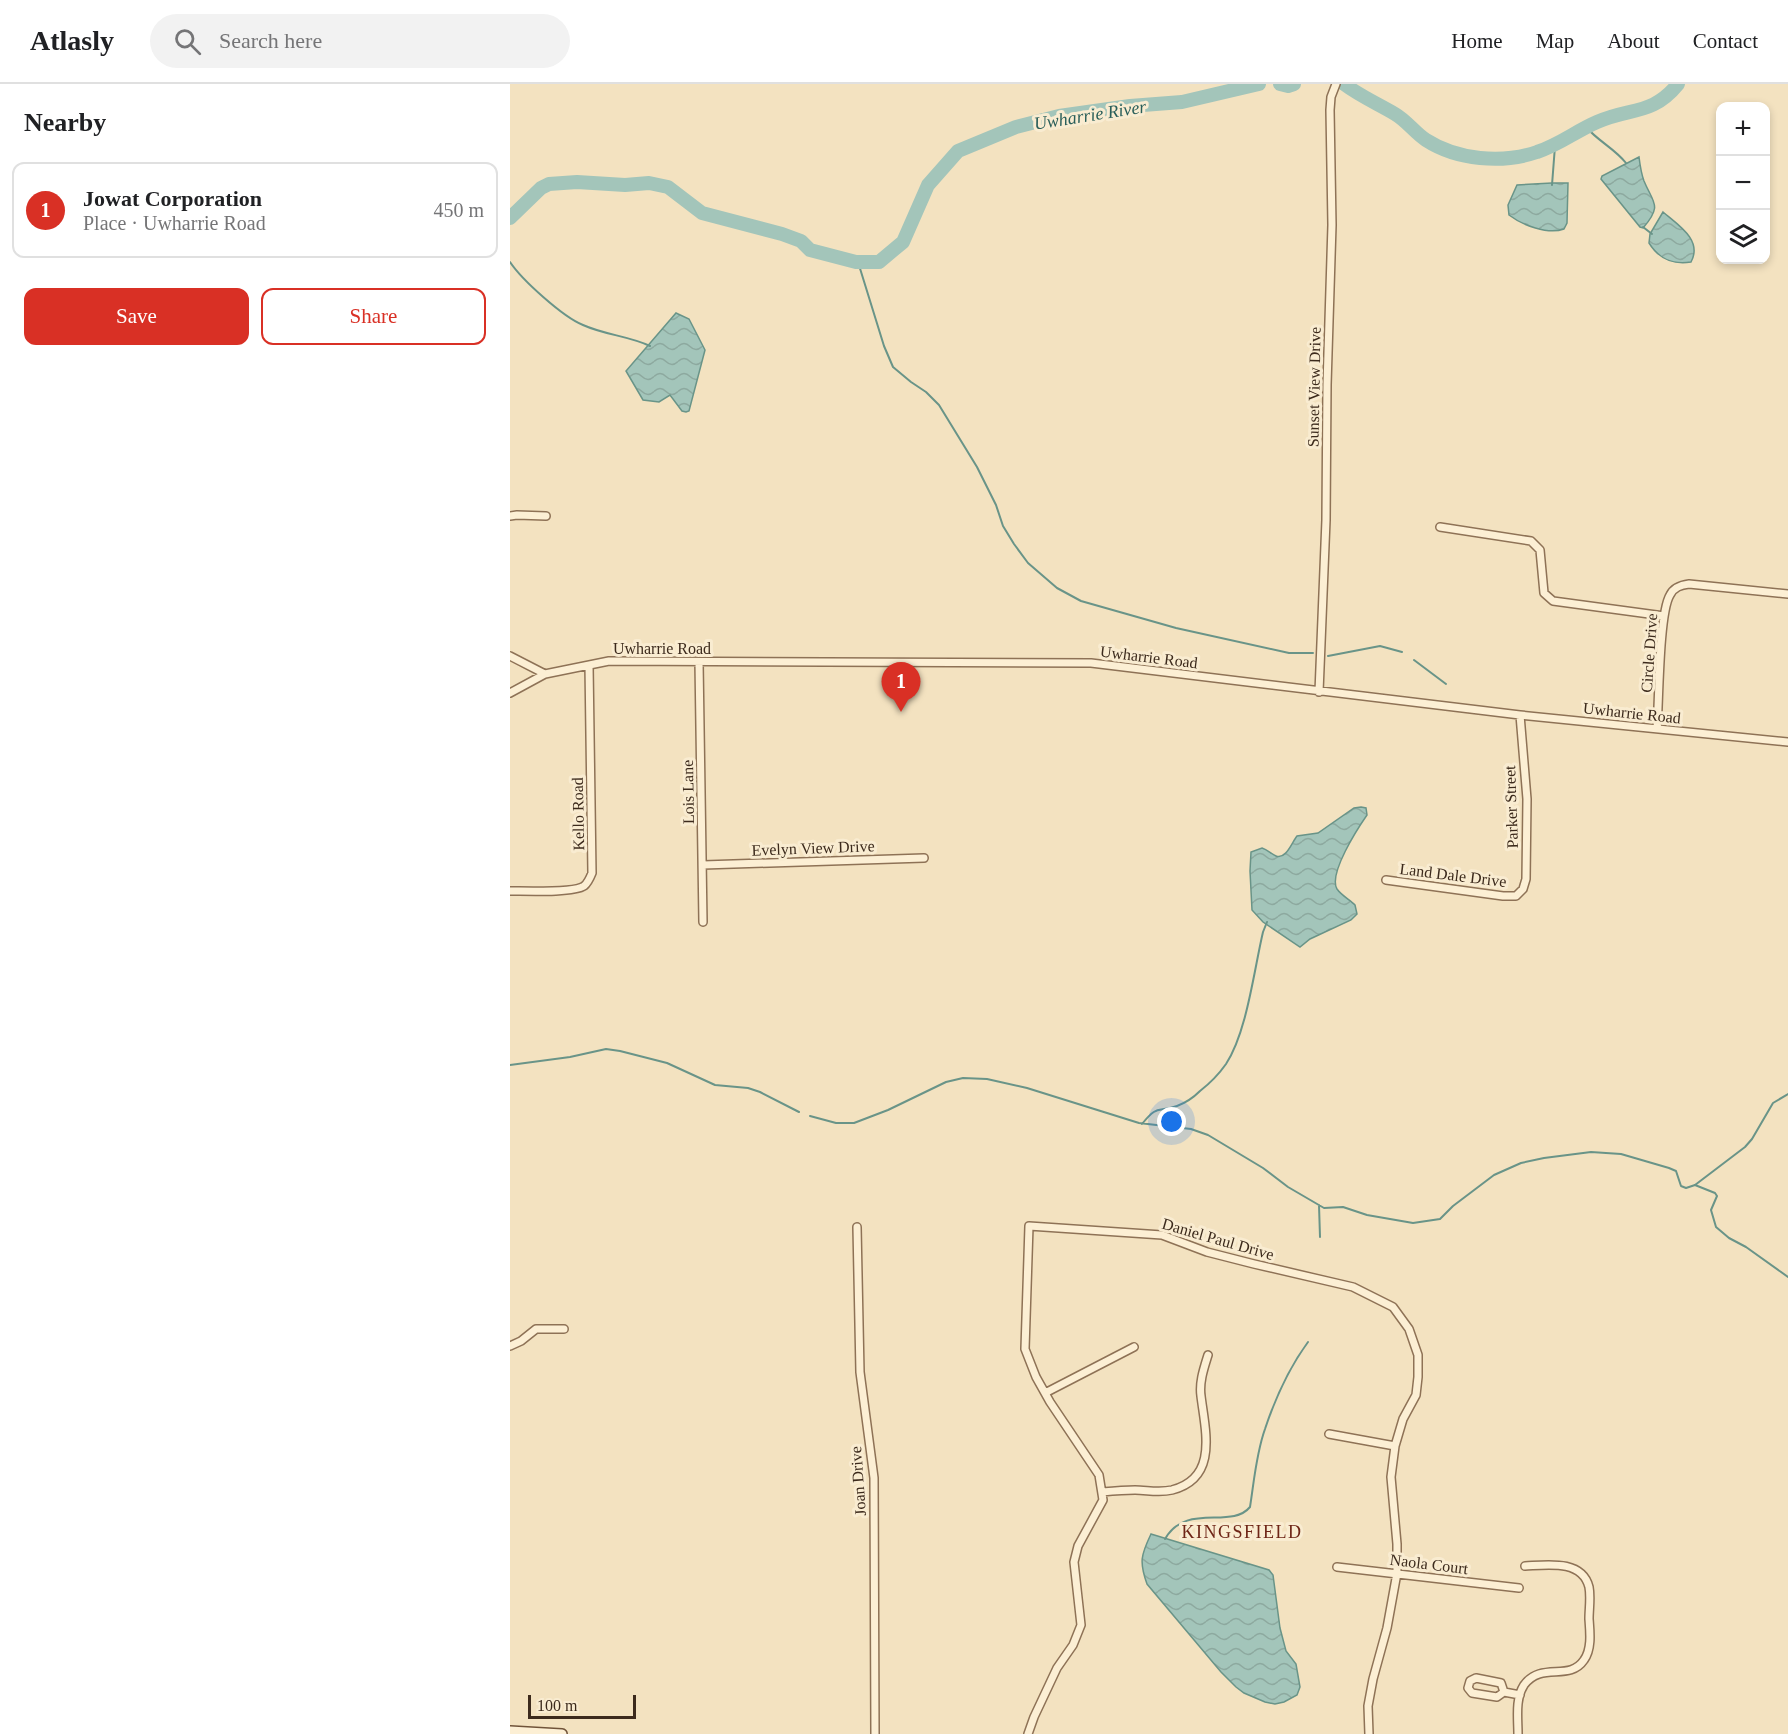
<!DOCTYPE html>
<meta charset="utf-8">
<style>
:root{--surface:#fff;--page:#f2f2f2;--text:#202124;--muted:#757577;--line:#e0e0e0;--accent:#d93025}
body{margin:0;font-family:"Times New Roman",serif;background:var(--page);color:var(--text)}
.controls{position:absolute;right:18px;top:18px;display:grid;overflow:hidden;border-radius:12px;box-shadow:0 3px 9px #0003}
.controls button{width:54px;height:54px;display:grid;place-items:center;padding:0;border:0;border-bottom:2px solid var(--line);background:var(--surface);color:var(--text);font:30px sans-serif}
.scale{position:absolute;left:18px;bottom:15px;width:108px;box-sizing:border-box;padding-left:6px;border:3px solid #3c2a1c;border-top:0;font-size:16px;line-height:21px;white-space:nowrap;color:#3c2a1c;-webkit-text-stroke:4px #f9ecd1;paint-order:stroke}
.you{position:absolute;left:662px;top:1038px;width:21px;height:21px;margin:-15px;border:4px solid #fff;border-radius:50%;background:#1a73e8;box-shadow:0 0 0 9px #1a73e833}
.badge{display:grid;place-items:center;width:39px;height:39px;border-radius:50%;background:var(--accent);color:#fff;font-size:20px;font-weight:700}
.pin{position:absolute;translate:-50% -50px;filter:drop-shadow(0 2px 3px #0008)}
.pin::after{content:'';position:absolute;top:32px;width:21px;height:18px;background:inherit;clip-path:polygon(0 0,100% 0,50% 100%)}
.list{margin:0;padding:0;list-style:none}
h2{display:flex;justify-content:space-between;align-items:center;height:78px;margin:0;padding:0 24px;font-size:26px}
h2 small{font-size:20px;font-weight:400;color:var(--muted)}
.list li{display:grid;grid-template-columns:39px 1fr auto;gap:18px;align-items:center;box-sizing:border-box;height:96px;margin:0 12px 12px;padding:0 12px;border:2px solid var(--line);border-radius:12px}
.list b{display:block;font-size:22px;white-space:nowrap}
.list p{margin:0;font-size:20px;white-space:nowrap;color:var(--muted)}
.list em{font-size:20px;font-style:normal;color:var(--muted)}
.actions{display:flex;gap:12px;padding:18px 24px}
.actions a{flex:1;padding:14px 0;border:2px solid var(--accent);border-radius:12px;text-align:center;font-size:21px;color:var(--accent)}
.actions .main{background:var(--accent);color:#fff}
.icon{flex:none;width:33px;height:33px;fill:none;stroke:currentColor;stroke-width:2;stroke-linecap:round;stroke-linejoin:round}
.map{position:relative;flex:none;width:1278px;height:1650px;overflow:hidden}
header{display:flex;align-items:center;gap:36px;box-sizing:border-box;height:84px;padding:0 30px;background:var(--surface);border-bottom:2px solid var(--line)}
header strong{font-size:28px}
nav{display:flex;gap:33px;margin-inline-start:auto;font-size:21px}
.search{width:420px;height:54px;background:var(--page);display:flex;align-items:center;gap:15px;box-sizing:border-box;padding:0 21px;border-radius:33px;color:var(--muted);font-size:22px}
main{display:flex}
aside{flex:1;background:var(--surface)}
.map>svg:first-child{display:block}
.water{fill:url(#water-waves);stroke:#699488;stroke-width:1.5}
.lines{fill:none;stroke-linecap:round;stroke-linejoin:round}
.stream{stroke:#699488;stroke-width:2}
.river{stroke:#a3c5ba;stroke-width:14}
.street-casing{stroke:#8e7256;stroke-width:10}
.secondary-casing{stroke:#705339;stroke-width:12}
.street{stroke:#fcefd4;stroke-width:7}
.secondary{stroke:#fcefd4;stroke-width:9}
.labels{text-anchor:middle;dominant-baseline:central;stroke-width:6;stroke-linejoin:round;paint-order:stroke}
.street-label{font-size:16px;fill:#3c2a1c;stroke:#f9ecd1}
.water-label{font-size:18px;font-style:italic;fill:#295e59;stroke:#f9ecd1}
.neighbourhood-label{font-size:18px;letter-spacing:1.5px;fill:#6e2516;stroke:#f9ecd1}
</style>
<header>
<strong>Atlasly</strong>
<div class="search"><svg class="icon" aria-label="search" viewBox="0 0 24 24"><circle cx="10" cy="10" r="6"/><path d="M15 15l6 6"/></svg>Search here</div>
<nav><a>Home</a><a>Map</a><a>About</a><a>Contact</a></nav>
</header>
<main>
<aside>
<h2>Nearby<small></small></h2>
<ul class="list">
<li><span class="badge">1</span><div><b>Jowat Corporation</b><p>Place · Uwharrie Road</p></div><em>450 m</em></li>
</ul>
<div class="actions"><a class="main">Save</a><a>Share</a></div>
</aside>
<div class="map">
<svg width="1278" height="1650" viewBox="0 0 1278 1650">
<defs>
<pattern id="water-waves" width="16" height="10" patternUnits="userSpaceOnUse" patternTransform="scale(1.5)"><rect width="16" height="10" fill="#a3c5ba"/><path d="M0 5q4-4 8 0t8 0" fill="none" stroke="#8da99f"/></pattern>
</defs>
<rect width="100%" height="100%" fill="#f3e2c0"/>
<!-- water -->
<path class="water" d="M1129,73C1130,81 1131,89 1134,97C1143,119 1153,121 1133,144L1130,143L1091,95L1092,92Z
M1042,99H1058L1057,139L1054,145C1038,151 1012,141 999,131L998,121L1007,101Z
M1153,128C1168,141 1193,156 1181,178C1162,181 1149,175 1139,159L1140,150Z
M166,229L179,235L195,266L179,327L176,328L172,327L160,311L149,318L133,316L116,287Z
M851,723L856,724L857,731C848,744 818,790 827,805C831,811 840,816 845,821L847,830L841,836L800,855L790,863L753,838L742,826L740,787L741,768L752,764C758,766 761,770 766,772C776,776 782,758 787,752L808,749L844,724Z
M641,1450L759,1486L763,1491L770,1544L776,1567L786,1580L790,1603L787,1611L774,1618L765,1620L755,1618L734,1609L726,1603L711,1588L637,1500C629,1478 631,1471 641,1450Z"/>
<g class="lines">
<!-- stream -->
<path class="stream" d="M1076,43C1088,57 1105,65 1116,79
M1042,101L1045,62
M1133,143L1142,150
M0,178C12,196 53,233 73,241C95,251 119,252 140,262
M348,178L374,262L383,283L401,298L416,308L429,321L467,383L486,421L493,442L504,460L518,479L547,504L571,517L666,544L779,569H803
M818,572L870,562L892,568
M904,576L936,600
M0,981L60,973L96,965L110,967L157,979L205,1001L238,1004L250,1008L289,1028
M300,1032L326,1039H344L378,1026L436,998L453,994L477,995L517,1004L629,1039L681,1045L698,1051L753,1084L778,1103L814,1124L833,1123L857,1131L903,1139L930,1135L943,1122L984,1091L1011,1079L1034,1074L1081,1068L1111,1070L1159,1084L1166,1087L1171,1102L1176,1104L1185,1101L1235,1063L1242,1055L1263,1019L1278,1010
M632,1040C648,1020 647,1029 667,1022C675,1019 684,1013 690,1007C699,1000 709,990 716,980C737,948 744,886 753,848L757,838
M1185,1101L1205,1109L1207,1112L1201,1126L1206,1143L1219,1154L1236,1163L1278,1193
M809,1121L810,1153
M655,1455C676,1418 721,1446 740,1423C744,1398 746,1370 755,1345C765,1315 779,1284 798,1258"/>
<!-- river -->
<path class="river" d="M770,0L778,2L784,0
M834,0C850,12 868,20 885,30C897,37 905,49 916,56C947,76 992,80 1027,68C1049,61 1066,47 1087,38C1120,23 1142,32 1168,0
M0,134L31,104L39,100L67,98L115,101L139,99L158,103L192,129L272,150L291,157L300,166L346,178H369L393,158L418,101L448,67L506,43L549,32L620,22L672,18L749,0"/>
<defs>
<path id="street" d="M0,432L7,431L36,432
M930,443L1021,457L1030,466L1034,509L1043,517L1154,532
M0,572L35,590
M189,578L193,838
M809,608L816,436L817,301L822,141L820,26L821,13L826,0
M0,609L35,590L99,577L581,579L1010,631L1278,658
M1147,644C1149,618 1149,529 1160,511C1164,503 1171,501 1179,500L1278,510
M193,781L414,774
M876,796L993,812H1006L1013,805L1016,795L1017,715L1010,631
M0,807C15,807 64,809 74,802C78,799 80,794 82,789L79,581
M347,1143L350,1288L364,1394L365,1650
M0,1262L11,1257L26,1245H54
M535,1309L624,1263
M819,1350L885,1362
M592,1408C603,1407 614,1406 625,1406C637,1406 649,1409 662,1406C709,1394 695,1346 691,1312C689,1298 694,1284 698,1271
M827,1483L1009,1504
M994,1608L991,1599L966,1594L960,1597L958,1604L962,1609L987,1613L994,1608L1010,1611
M518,1650L524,1633L547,1584L563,1561L571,1541L564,1478L568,1462L593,1416L589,1391L540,1318L526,1293L515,1265L519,1142L652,1151L697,1168L744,1180L843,1203L883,1223L899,1245L908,1271V1293L906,1311L893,1335L885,1362L881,1393L887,1460V1489L877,1544L863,1595L858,1622L859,1650
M1008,1650C1008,1634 1005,1615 1014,1601C1032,1577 1059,1598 1074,1576C1082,1565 1080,1548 1079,1535C1079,1525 1081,1513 1079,1503C1072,1475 1036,1481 1015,1482"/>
<path id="secondary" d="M0,1647L52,1650"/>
</defs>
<!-- street casing -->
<use href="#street" class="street-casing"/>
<!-- secondary casing -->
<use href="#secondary" class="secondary-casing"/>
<!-- street -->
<use href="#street" class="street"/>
<!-- secondary -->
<use href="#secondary" class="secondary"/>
</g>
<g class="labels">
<!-- street labels -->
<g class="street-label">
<text transform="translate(804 303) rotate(-89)">Sunset View Drive</text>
<text x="152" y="564">Uwharrie Road</text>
<text transform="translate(1139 569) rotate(-86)">Circle Drive</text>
<text transform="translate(639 573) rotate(7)">Uwharrie Road</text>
<text transform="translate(1122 629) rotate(6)">Uwharrie Road</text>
<text transform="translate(178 708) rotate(-91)">Lois Lane</text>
<text transform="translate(1001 723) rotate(-92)">Parker Street</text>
<text transform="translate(68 730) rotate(-91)">Kello Road</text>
<text transform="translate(303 764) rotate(-2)">Evelyn View Drive</text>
<text transform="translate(943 791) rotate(7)">Land Dale Drive</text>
<text transform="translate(708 1155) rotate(16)">Daniel Paul Drive</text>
<text transform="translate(348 1397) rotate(-94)">Joan Drive</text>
<text transform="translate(919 1480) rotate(7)">Naola Court</text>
</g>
<!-- water labels -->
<g class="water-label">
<text transform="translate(580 31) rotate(-9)">Uwharrie River</text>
</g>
<!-- neighbourhood labels -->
<g class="neighbourhood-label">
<text x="732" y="1448">KINGSFIELD</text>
</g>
</g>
</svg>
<div class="controls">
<button>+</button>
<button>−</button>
<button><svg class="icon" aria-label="layers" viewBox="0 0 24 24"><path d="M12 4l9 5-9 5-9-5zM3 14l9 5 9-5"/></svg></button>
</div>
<div class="scale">100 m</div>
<div class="you"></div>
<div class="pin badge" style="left:391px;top:628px">1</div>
</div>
</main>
